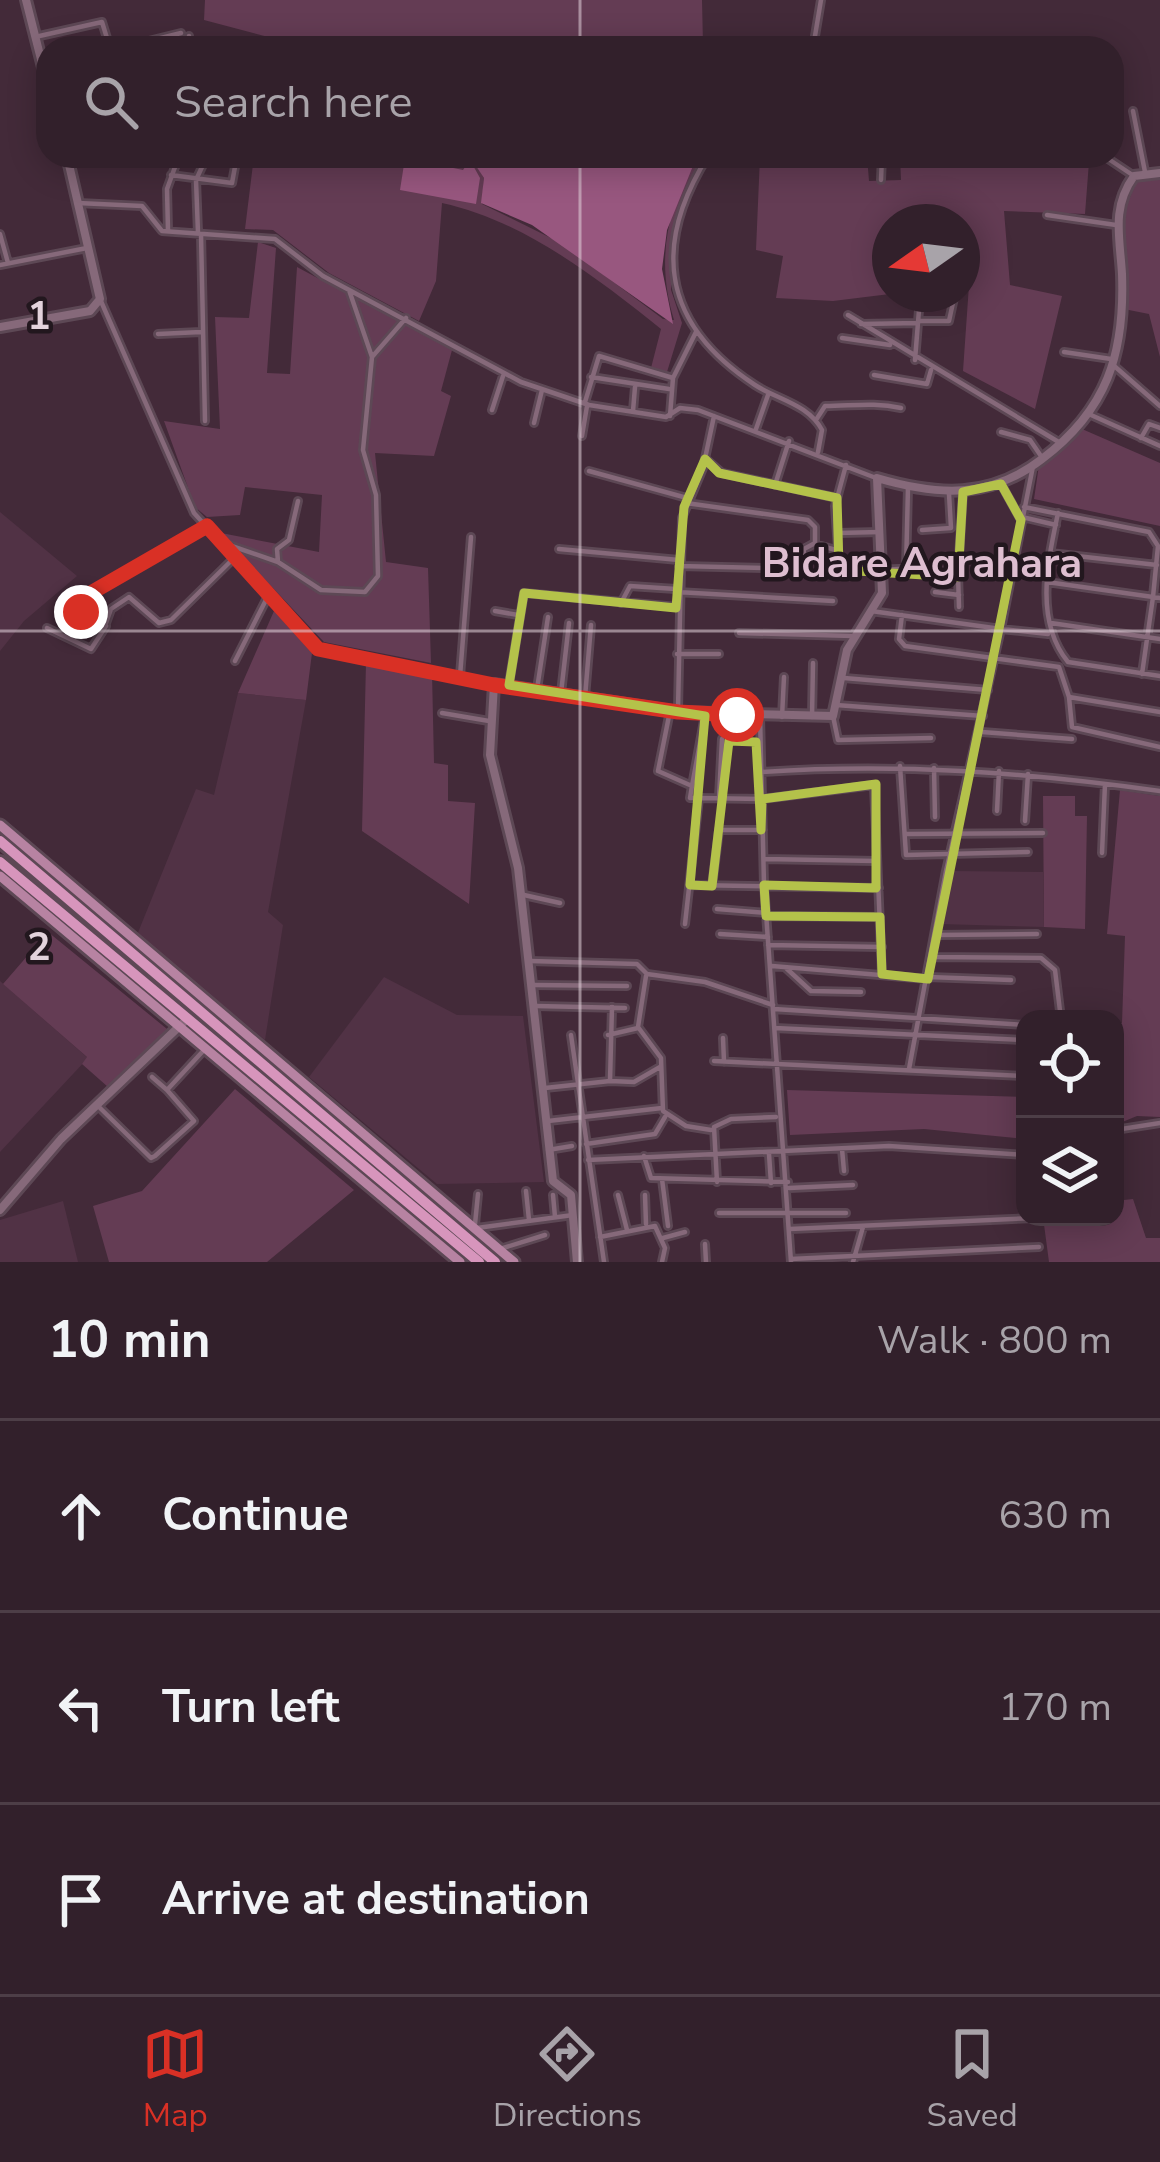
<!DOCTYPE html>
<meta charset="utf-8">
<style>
:root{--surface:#32202b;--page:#3d2d37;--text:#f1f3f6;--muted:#a8a3a9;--line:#4d3e47;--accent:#d93025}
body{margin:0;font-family:"Nunito Sans",sans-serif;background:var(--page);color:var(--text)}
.controls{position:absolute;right:36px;bottom:36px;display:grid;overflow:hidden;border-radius:24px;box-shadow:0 6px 30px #0003}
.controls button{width:108px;height:108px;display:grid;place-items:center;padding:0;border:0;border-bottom:3px solid var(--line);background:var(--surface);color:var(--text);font:60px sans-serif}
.compass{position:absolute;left:872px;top:204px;width:108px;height:108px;border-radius:50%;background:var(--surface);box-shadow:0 6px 30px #0003;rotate:256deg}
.stop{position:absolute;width:36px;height:36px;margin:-27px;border:9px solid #d93025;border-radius:50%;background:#fff}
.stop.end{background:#d93025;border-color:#fff;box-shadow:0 3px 12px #0008}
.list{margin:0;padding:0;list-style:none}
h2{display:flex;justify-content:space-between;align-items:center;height:156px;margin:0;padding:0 48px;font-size:51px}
h2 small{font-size:39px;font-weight:400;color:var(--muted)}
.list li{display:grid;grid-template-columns:78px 1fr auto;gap:36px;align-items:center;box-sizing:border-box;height:192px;padding:0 48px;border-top:3px solid var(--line)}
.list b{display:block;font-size:45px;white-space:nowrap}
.list em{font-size:39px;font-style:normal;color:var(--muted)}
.icon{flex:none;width:66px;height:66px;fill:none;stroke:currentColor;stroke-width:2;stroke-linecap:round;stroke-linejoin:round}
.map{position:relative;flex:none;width:1160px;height:1262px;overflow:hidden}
.search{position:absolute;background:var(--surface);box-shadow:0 6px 30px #0003;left:36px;right:36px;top:36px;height:132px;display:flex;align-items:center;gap:30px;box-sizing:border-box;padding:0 42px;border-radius:36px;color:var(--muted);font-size:45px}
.sheet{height:732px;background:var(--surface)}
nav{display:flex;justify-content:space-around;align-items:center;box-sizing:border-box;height:168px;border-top:3px solid var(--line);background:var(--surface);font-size:33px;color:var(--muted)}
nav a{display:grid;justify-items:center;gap:6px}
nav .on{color:var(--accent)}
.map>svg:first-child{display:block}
.built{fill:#513245}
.green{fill:#643c54}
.water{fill:#98577f}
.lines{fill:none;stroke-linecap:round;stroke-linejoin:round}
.street-casing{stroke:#5d4855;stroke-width:10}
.secondary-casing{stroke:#5d4855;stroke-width:14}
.primary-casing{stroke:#5d4855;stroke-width:15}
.highway-casing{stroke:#5d4855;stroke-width:16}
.street{stroke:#86697a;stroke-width:4.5}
.secondary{stroke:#86697a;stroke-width:8}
.primary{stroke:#b783a2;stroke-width:9}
.highway{stroke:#d795bc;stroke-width:10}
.route{stroke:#d93025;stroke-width:15}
.marked{fill:none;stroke:#b4c24a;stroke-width:9;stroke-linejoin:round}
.grid{fill:none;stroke:#e3d3dc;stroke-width:3;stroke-opacity:0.55}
.labels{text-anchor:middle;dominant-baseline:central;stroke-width:9;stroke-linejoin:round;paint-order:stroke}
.quarter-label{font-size:42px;font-weight:bold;fill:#debed0;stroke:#22171e}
.grid-label{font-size:39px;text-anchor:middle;font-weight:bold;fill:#e3d3dc;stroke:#22171e;stroke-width:9;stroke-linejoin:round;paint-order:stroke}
</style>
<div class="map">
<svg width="1160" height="1262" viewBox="0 0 1160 1262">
<rect width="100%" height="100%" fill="#432a39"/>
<!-- built -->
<path class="built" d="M0,512L77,576L24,621L0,651Z
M238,693L306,700L268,912L283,925L265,1040L137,935L196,789L214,795Z
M951,871L1043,872L1044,927L940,924Z
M384,977L457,1015L523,1016L544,1182L437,1184L309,1077Z
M0,981L88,1058L0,1152Z
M63,1201L78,1262H0V1220Z"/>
<!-- green -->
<path class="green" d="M205,0H702L703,44L267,48L268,37L204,20Z
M254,156H471L484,178L482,204L561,243L663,319L674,320C656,260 666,211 697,156H705L681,200L673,231L671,290L682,323L667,372L651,368L661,329C596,277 524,221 442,203L436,281L419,321L329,273L273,230L245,229Z
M760,156H867L869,181L901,180L900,156H1080L1089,162L1085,214L1004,211L1010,285L1062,296L1035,409L963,371L969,285H962V222H890V294L833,301L776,298L783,256L756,250Z
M1140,175L1160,176V357L1149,314L1124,309L1121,217Z
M258,242L276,248L267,373L290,374L297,267L452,350L441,391L451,396L434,456L375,453L386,562L428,568L431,663L324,642L221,533L319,552L322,495L245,487L240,515L207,517L195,507L164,421L220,429L215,317L249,318Z
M1082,429L1160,463V526L1034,499L1039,465Z
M274,611L312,653L306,700L238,693Z
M366,663L432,673L434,763L448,765V801L475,803L469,904L362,831Z
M1120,790L1160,796V1117L1137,1116L1115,1125V1024L1122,1023L1125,936L1107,934Z
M1043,796H1075V816H1087L1085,929L1044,927Z
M48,932L167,1029L108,1087L82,1064L87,1057L3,984Z
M235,1089L354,1190L267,1262H109L93,1206L142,1191Z
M787,1090L1025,1097V1139L924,1129L790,1135Z
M1133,1199L1146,1238H1160V1262H1049L1043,1217H1115V1201Z"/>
<!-- water -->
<path class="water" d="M697,156L667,230L662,269L673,324L532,225L481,203L484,178L470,157Z
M405,158L463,170L470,160L480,178L476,204L400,190Z"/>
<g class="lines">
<defs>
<path id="street" d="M189,36V48
M35,37L102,22L110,48
M120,48L181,33
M813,48L821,0
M1133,111L1145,172
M708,156C651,247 663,325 755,385C778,400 808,404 822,430L818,452
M1104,156L1134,176
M171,175L232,183L237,156
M881,180L882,156
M78,203L142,206L162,231L275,239L323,276L521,382L589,405L666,417L680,408L698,410L876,478
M1047,215L1116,225
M168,231L167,189L179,156
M198,233L196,180L207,156
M0,234L8,263
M201,234L205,421
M0,265L87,248
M349,290L372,357
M100,299L194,513L318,649L491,684
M848,315L1062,444
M918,321H949L954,298
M861,324L918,323
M158,334L201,332
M842,338L890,345
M1064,352L1111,359
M915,360L919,310
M1112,364L1160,406
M874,375L927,384L931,370
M591,377L669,389
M585,402L599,356L673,378
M492,410L503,376
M633,411L635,387
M1091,415L1160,446
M670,416L673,378L696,332
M816,420L825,406C852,406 874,402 901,408
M534,423L542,390
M756,429L768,395
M1001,432L1030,440L1043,459
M582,436L587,406
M1141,438L1149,424L1160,428
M707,460L722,473L837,498
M846,465L835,506L839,563L857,571L920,568L958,574L959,607
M1033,466L1001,629L1048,634
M589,471L687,498
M1001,484L1021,520
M775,485L789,441
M298,501L289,540L277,549L278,562L321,590L365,592L378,576L376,495L363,450L372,357L406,318
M1024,507L1149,532L1158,546L1153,597L1160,598
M1058,513C1048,561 1034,620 1068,662L1160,676
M1022,517L1056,525
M922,530L951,528L949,494
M838,533L880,532
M223,543L278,562
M814,544L836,550
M559,549L679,560
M1050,553L1157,565
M679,566L802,569L804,549L815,543V527L808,520L686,503
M906,569L908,487
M958,574L963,492
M1047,582L1153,597L1142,674
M677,592L833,601
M935,592L959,595
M621,603L630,586L676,589
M495,611L518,615
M871,611L1001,629L946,871L909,1069
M902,615L899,639L905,646L1059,667L1069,697L1160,712
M106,623L111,609L129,597L159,623L171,620L235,557
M1051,623L1160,639
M47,628L91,649L106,626L81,612L89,594L207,526
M739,633L853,636
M677,654H719
M235,661L268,596
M460,676L471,537
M844,678L988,690
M509,684L524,593L677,607
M537,689L548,617
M561,693L569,623
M585,697L591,625
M1069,697L1072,727L1160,747
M836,705L983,716
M678,710L682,518L703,468L714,416
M670,711L658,771L692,786L690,798H699
M442,713L489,721
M760,716L764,885L791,1262
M833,716L838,740L931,738
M782,717L784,677
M812,717L813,663
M982,732L1072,739
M900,766L906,855L1028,852
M934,768L935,817
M761,772C897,763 1025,772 1160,791
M692,786L705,715
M719,798L722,739
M997,811L999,771
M1025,821L1028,774
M907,834L1043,833
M1102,853L1105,784
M764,859L876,861
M690,885L879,888
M712,886L719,830H763
M524,895L560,903
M717,909L766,913
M766,916L880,917
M685,924L699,798L762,799L874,785L882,974
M720,934L768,937
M936,935L1037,934
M768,945L882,947
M932,957L1041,958L1055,970L1061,1019
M530,961L637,964L647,974L705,982L773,1005
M772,966L928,979
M786,968L811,991L861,992
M646,976L638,1027L661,1058L663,1111L686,1126L711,1130
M928,977L1011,980
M534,985L627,986
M536,1006L625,1008
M774,1009L1025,1025
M775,1028L1025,1040
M571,1035L604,1262
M608,1035L638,1028
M723,1038L724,1062
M714,1061L1025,1076
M152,1077L167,1090
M610,1081L634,1082L660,1067
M545,1088L610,1081L612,1007
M98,1106L151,1158L155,1156L194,1121L167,1090L204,1050
M548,1121L662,1108
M1115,1130L1160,1123
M586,1144L655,1134L665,1117
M842,1149L844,1171
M548,1150L572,1146
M769,1154L771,1183
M644,1156L651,1178L788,1182
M588,1160L889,1146L1025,1155
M662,1179L668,1226
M717,1182L714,1127L731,1119L776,1117
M789,1188L853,1185
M526,1191L529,1220
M553,1195L555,1217
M618,1195L627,1230
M645,1195L646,1224
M719,1213H846
M475,1224L478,1194
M477,1228L573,1215
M790,1229L1034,1218
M600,1237L655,1226L665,1248L662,1262
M663,1238L685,1232
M705,1244L706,1262
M500,1249L545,1235
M791,1259L1039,1247
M853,1262L863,1227"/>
<path id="secondary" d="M26,0L48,87
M0,327L90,311L100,299L67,156
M0,1210L61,1139L188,1018
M577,1262L571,1195L553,1181L518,868L490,755L494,684L678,712L833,716L847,650L882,593L877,478C938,496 990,499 1042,459C1107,410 1125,354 1122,274C1120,238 1111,208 1134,176L1160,173"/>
<path id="primary" d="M0,825L514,1262
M0,876L460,1262"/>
<path id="highway" d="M0,841L495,1262
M0,862L479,1262"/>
</defs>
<!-- street casing -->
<use href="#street" class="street-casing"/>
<!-- secondary casing -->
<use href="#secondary" class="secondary-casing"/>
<!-- primary casing -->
<use href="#primary" class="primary-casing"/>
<!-- highway casing -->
<use href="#highway" class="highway-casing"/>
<!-- street -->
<use href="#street" class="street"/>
<!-- secondary -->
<use href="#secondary" class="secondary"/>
<!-- primary -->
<use href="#primary" class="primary"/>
<!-- highway -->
<use href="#highway" class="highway"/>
</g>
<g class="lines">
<!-- route -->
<path class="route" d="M81,612L89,594L207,526L318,649L494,685L678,712L737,715"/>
</g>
<!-- marked area -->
<path class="marked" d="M705,459L719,473L837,498L839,567L857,571L958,577L963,492L1001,484L1021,520L928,979L882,974L880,917L766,916L764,885L876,888V784L762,799L761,830L756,742L729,741L712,886L690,885L705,716L509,685L524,593L676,608L684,507Z"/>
<!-- grid -->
<path class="grid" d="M580,0V48M580,156V1262M0,631H1160"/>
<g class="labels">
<!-- quarter labels -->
<g class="quarter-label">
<text x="922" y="563">Bidare Agrahara</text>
</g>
</g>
<g class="grid-label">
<text x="39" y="329">1</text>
<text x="39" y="960">2</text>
</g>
</svg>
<div class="controls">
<button><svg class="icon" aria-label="locate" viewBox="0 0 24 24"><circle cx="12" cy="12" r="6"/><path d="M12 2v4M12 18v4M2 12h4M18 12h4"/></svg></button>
<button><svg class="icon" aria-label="layers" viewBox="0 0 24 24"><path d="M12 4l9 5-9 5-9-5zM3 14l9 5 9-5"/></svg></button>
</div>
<svg class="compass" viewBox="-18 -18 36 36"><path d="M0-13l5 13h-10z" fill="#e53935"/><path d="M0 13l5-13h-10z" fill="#a8a3a9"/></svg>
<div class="stop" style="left:737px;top:715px"></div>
<div class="stop end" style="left:81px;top:612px"></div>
<div class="search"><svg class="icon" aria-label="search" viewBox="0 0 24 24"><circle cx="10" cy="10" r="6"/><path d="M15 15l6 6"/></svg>Search here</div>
</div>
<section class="sheet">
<h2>10 min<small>Walk · 800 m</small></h2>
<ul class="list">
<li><svg class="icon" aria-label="ahead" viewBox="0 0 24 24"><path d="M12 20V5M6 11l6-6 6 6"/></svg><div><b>Continue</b></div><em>630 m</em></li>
<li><svg class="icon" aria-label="left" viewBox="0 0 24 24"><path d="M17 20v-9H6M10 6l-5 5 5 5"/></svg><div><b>Turn left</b></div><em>170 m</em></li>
<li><svg class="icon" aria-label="arrive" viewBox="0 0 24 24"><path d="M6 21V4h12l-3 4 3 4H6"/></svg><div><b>Arrive at destination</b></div></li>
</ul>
</section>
<nav>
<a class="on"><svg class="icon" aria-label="map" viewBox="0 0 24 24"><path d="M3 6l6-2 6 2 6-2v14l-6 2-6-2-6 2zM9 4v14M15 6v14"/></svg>Map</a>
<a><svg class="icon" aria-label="directions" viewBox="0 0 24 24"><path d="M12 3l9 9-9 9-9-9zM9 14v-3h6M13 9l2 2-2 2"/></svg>Directions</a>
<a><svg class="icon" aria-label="saved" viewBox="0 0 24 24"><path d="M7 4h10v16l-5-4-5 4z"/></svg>Saved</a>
</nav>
